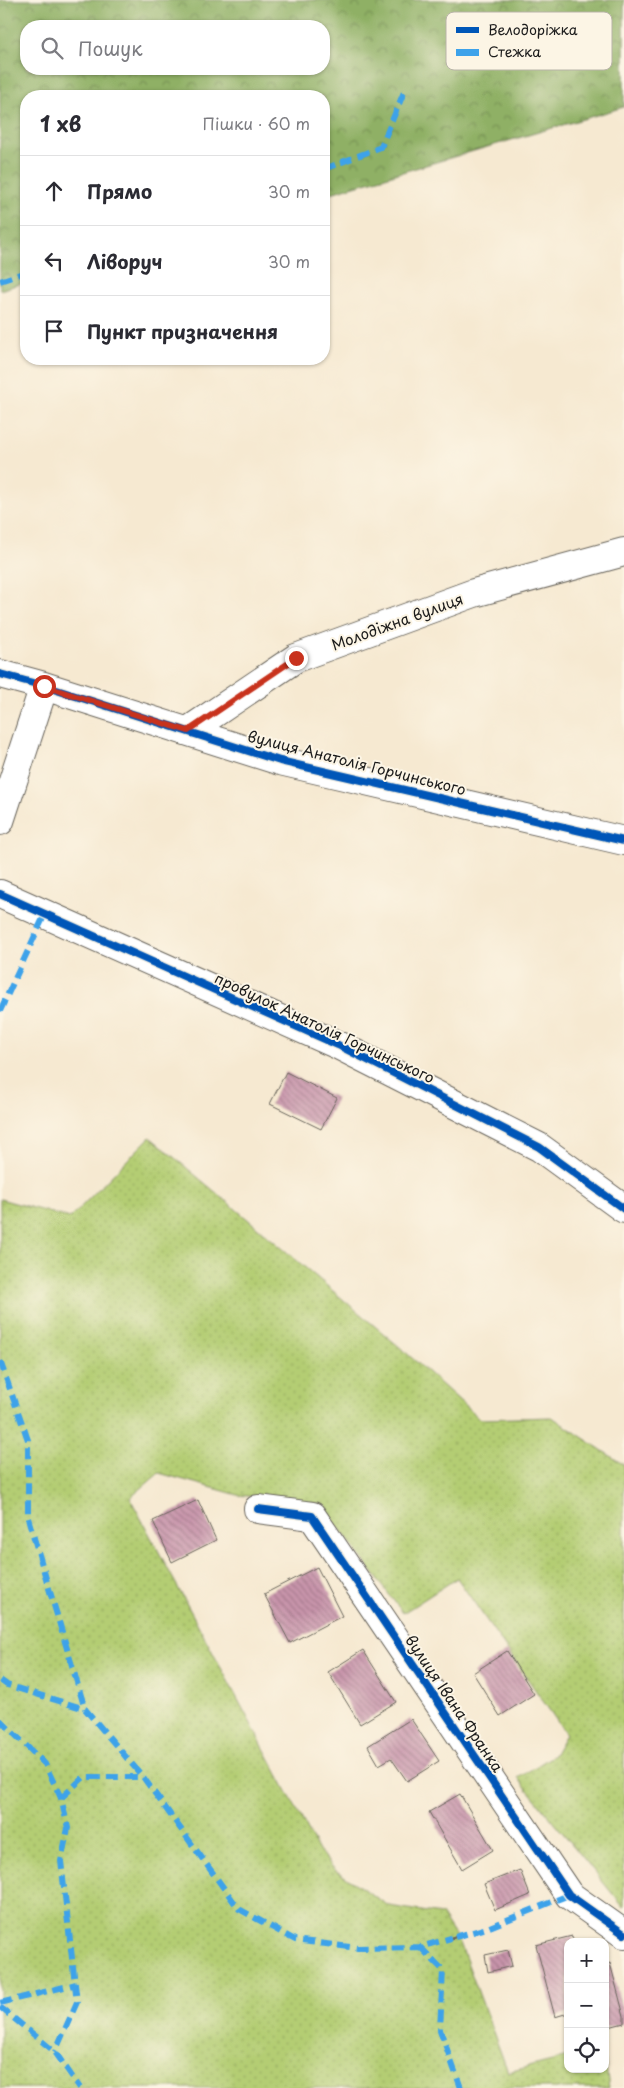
<!DOCTYPE html>
<html lang="uk">
<meta charset="utf-8">
<style>
:root{--surface:#fff;--page:#f7f7f7;--text:#2b2b33;--muted:#7c7c81;--line:#e1e1e2}
body{margin:0;font-family:"Playpen Sans",sans-serif;background:var(--page);color:var(--text)}
.controls{position:absolute;right:15px;bottom:15px;display:grid;overflow:hidden;border-radius:10px;box-shadow:0 1px 4px #0004}
.controls button{width:45px;height:45px;display:grid;place-items:center;padding:0;border:0;border-bottom:1px solid var(--line);background:var(--surface);color:var(--text);font:25px sans-serif}
.stop{position:absolute;width:15px;height:15px;margin:-11px;border:4px solid #c8321e;border-radius:50%;background:#fff}
.stop.end{background:#c8321e;border-color:#fff;box-shadow:0 1px 5px #0008}
.list{margin:0;padding:0;list-style:none}
h2{display:flex;justify-content:space-between;align-items:center;height:65px;margin:0;padding:0 20px;font-size:21px}
h2 small{font-size:16px;font-weight:400;color:var(--muted)}
.list li{display:grid;grid-template-columns:32px 1fr auto;gap:15px;align-items:center;box-sizing:border-box;height:70px;padding:0 20px;border-top:1px solid var(--line)}
.list b{display:block;font-size:19px;white-space:nowrap}
.list em{font-size:16px;font-style:normal;color:var(--muted)}
.icon{flex:none;width:28px;height:28px;fill:none;stroke:currentColor;stroke-width:2;stroke-linecap:round;stroke-linejoin:round}
.map{position:relative;flex:none;width:624px;height:2088px;overflow:hidden}
.search{position:absolute;background:var(--surface);box-shadow:0 1px 4px #0004;left:20px;top:20px;width:310px;height:55px;display:flex;align-items:center;gap:12px;box-sizing:border-box;padding:0 18px;border-radius:20px;color:var(--muted);font-size:19px}
.panel{position:absolute;background:var(--surface);box-shadow:0 1px 4px #0004;left:20px;top:90px;width:310px;height:275px;border-radius:20px}
.map>svg:first-child{display:block}
.forest{fill:url(#forest-crowns);stroke:#566640;fill-rule:evenodd}
.park{fill:url(#park-dots);stroke:#687448}
.building{fill:url(#building-back-hatch)}
.lines{fill:none;stroke-linecap:round;stroke-linejoin:round}
.street-casing{stroke:#68645b;stroke-width:30}
.path{stroke:#68645b;stroke-width:3;stroke-dasharray:4 4;stroke-linecap:butt}
.street{stroke:#fff;stroke-width:28}
.quiet{stroke:#3da2ea;stroke-width:6;stroke-dasharray:12 6;stroke-linecap:butt}
.cycleway-casing{stroke:#fcf5e5;stroke-width:11}
.cycleway{stroke:#0057b8;stroke-width:8}
.route{stroke:#c8321e;stroke-width:6}
.labels{text-anchor:middle;dominant-baseline:central;stroke-width:4;stroke-linejoin:round;paint-order:stroke}
.street-label{font-size:15px;fill:#1c1c1c;stroke:#fcf5e5}
.key{fill:#fcf5e5;stroke:#b9b4a9;stroke-width:1}
.key-label{font-size:14px;fill:#1c1c1c}
</style>
<div class="map">
<svg width="624" height="2088" viewBox="0 0 624 2088">
<defs>
<pattern id="forest-crowns" width="20" height="18" patternUnits="userSpaceOnUse" patternTransform="scale(1.25)"><rect width="20" height="18" fill="#8fb065"/><path d="M2 6a3 3 0 1 1 6 0M12 15a3 3 0 1 1 6 0" fill="none" stroke="#748e52"/></pattern>
<pattern id="park-dots" width="8" height="8" patternUnits="userSpaceOnUse" patternTransform="scale(1.25)"><rect width="8" height="8" fill="#b4cd73"/><path d="M2 2h.1M6 6h.1" fill="none" stroke="#9aaf63" stroke-width="1.8" stroke-linecap="round"/></pattern>
<pattern id="building-back-hatch" width="6" height="6" patternUnits="userSpaceOnUse" patternTransform="scale(1.25)"><rect width="6" height="6" fill="#c894ab"/><path d="M-1 5l2 2M0 0l6 6M5-1l2 2" fill="none" stroke="#a2788a"/></pattern>
</defs>
<rect width="100%" height="100%" fill="#fcf5e5"/>
<filter id="ink" filterUnits="userSpaceOnUse"><feTurbulence type="fractalNoise" baseFrequency=".02" numOctaves="2"/><feDisplacementMap in="SourceGraphic" scale="10" xChannelSelector="R" yChannelSelector="G"/><feConvolveMatrix kernelMatrix="1 2 1 2 8 2 1 2 1" color-interpolation-filters="sRGB"/></filter>
<filter id="wash" filterUnits="userSpaceOnUse"><feTurbulence type="fractalNoise" baseFrequency=".0096" numOctaves="4" result="noise"/><feDisplacementMap in="SourceGraphic" scale="20" xChannelSelector="R" yChannelSelector="G"/><feGaussianBlur stdDeviation="1.12" result="paint"/><feColorMatrix in="noise" values="0 0 0 0 0 0 0 0 0 0 0 0 0 0 0 0 0 1.4 0 .05"/><feComposite in="paint" operator="in"/></filter>
<g filter="url(#wash)">
<rect width="100%" height="100%" fill="#f6e9d1"/>
<!-- forest -->
<path class="forest" d="M0,0H624V107L324,195V96H26V282L0,290ZM324,26V69H26V26Z"/>
<!-- park -->
<path class="park" d="M150,1137L402,1349L480,1419L552,1417L624,1465V1908L518,1778L554,1755L566,1734L457,1578L403,1613L321,1504L238,1495L159,1473L130,1498L319,1851L335,1870L389,1906L441,1914L460,1943L508,2072L568,2057V2069H605V2060L609,2088H0V1199L70,1218Z"/>
<g id="blocks">
<!-- building -->
<path class="building" d="M286,1072L337,1098L321,1129L270,1104Z
M198,1500L216,1540L172,1562L153,1521Z
M317,1567L342,1616L290,1643L264,1594Z
M363,1650L396,1702L360,1724L328,1672Z
M507,1651L534,1694L500,1716L473,1673Z
M411,1719L439,1761L407,1781L391,1758L379,1765L368,1746Z
M460,1794L493,1850L462,1869L429,1812Z
M520,1870L530,1895L495,1910L484,1884Z
M572,1936L574,1942H568V2013L555,2017L536,1945Z
M508,1950L512,1966L488,1972L485,1955Z
M610,1963L624,2016V2023L605,2028V1965Z"/>
</g>
</g>
<g filter="url(#ink)">
<use href="#blocks" fill-opacity="0" stroke="#68645b" stroke-width="1"/>
<g class="lines">
<defs>
<path id="street" d="M0,674L44,686L280,761L624,841
M188,731L296,658L474,593L624,552
M0,821L44,686
M0,894L338,1045L539,1147L624,1209
M258,1509L312,1516L569,1895L624,1934"/>
</defs>
<!-- street casing -->
<use href="#street" class="street-casing"/>
<!-- path -->
<path class="path" d="M451,1938L455,1937"/>
<!-- street -->
<use href="#street" class="street"/>
<!-- quiet -->
<path class="quiet" d="M324,169L381,147L404,92
M0,281L26,272
M0,1011L45,914
M0,1361L28,1440V1518L85,1709
M0,1680L7,1685L85,1709L143,1777L239,1909L295,1940L358,1948L420,1947L451,1938
M0,1720L45,1764L61,1798L68,1828L61,1861L77,2002L55,2052
M61,1798L84,1777H143
M455,1937L487,1928L569,1895
M420,1947L443,1970L440,2030L461,2088
M0,2003L76,1984
M0,2007L55,2052L80,2088"/>
<defs>
<path id="cycleway" d="M0,674L44,686L280,761L624,841
M0,894L338,1045L539,1147L624,1209
M258,1509L312,1516L569,1895L624,1934"/>
</defs>
<!-- cycleway casing -->
<use href="#cycleway" class="cycleway-casing"/>
<!-- cycleway -->
<use href="#cycleway" class="cycleway"/>
</g>
</g>
<g class="lines" filter="url(#ink)">
<!-- route -->
<path class="route" d="M44,686L188,731L296,658"/>
</g>
<g class="labels">
<!-- street labels -->
<g class="street-label">
<text transform="translate(397 621) rotate(-20)">Молодіжна вулиця</text>
<text transform="translate(357 762) rotate(14)">вулиця Анатолія Горчинського</text>
<text transform="translate(325 1027) rotate(25)">провулок Анатолія Горчинського</text>
<text transform="translate(455 1703) rotate(56)">вулиця Івана Франка</text>
</g>
</g>
<!-- legend -->
<rect x="446" y="12" width="166" height="58" rx="8" class="key"/>
<rect x="456" y="27" width="23" height="6" fill="#0057b8"/>
<rect x="456" y="49" width="23" height="7" fill="#3da2ea"/>
<g class="key-label">
<text x="488" y="35">Велодоріжка</text>
<text x="488" y="57">Стежка</text>
</g>
</svg>
<div class="controls">
<button>+</button>
<button>−</button>
<button><svg class="icon" aria-label="locate" viewBox="0 0 24 24"><circle cx="12" cy="12" r="6"/><path d="M12 2v4M12 18v4M2 12h4M18 12h4"/></svg></button>
</div>
<div class="stop" style="left:44px;top:686px"></div>
<div class="stop end" style="left:296px;top:658px"></div>
<div class="search"><svg class="icon" aria-label="search" viewBox="0 0 24 24"><circle cx="10" cy="10" r="6"/><path d="M15 15l6 6"/></svg>Пошук</div>
<section class="panel">
<h2>1 хв<small>Пішки · 60 m</small></h2>
<ul class="list">
<li><svg class="icon" aria-label="ahead" viewBox="0 0 24 24"><path d="M12 20V5M6 11l6-6 6 6"/></svg><div><b>Прямо</b></div><em>30 m</em></li>
<li><svg class="icon" aria-label="left" viewBox="0 0 24 24"><path d="M17 20v-9H6M10 6l-5 5 5 5"/></svg><div><b>Ліворуч</b></div><em>30 m</em></li>
<li><svg class="icon" aria-label="arrive" viewBox="0 0 24 24"><path d="M6 21V4h12l-3 4 3 4H6"/></svg><div><b>Пункт призначення</b></div></li>
</ul>
</section>
</div>
